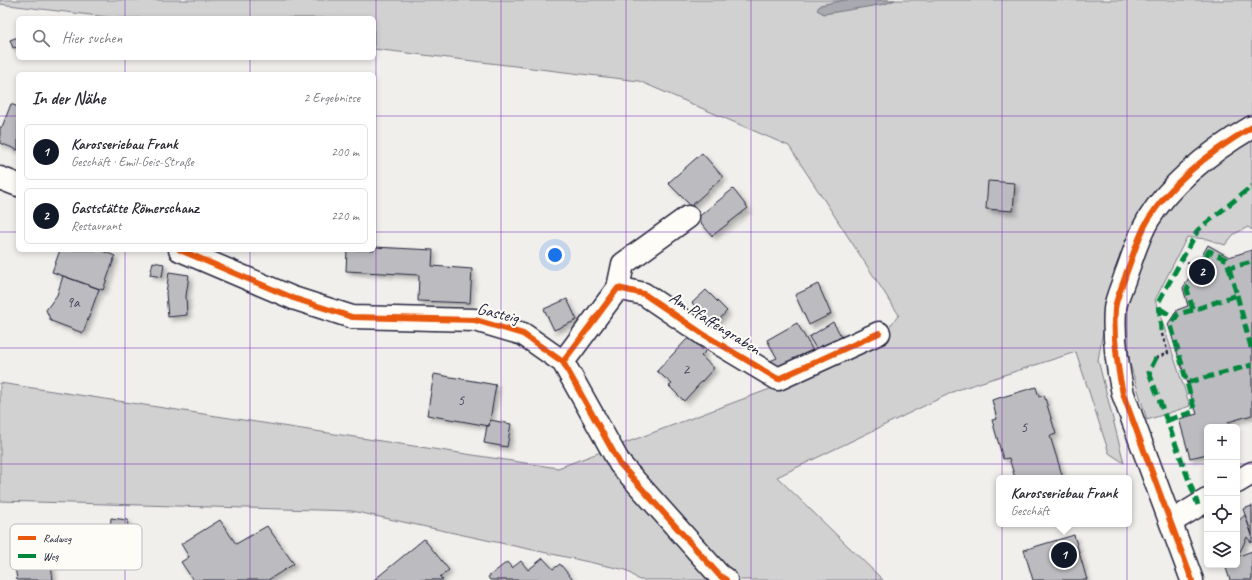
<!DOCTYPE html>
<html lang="de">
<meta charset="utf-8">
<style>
:root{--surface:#fff;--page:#f7f7f7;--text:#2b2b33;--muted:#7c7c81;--line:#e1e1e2;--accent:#111827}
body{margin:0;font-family:Caveat,sans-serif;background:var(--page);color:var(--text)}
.controls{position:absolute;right:12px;bottom:12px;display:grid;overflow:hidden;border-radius:6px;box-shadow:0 2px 6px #0003}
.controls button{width:36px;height:36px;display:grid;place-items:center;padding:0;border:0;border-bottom:1px solid var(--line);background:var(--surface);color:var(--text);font:20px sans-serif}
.you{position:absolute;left:555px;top:255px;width:14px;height:14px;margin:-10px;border:3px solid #fff;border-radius:50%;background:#1a73e8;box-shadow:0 0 0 6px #1a73e833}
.badge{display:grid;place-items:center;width:26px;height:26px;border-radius:50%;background:var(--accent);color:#fff;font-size:13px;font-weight:700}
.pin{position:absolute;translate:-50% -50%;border:2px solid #fff;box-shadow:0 1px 4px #0006}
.popup{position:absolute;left:996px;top:475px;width:136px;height:52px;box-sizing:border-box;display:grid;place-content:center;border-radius:6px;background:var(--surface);filter:drop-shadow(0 1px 3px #0005);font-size:13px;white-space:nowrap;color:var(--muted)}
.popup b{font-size:15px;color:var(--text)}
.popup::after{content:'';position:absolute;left:50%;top:100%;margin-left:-8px;border:8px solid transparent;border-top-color:var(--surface)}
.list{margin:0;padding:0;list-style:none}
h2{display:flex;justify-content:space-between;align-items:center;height:52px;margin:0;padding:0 16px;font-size:17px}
h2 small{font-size:13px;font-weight:400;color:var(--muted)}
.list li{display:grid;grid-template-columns:26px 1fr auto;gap:12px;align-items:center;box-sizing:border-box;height:56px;margin:0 8px 8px;padding:0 8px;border:1px solid var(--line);border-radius:6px}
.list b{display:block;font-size:15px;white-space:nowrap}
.list p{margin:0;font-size:13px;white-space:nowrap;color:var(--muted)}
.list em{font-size:13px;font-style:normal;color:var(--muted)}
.icon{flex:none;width:22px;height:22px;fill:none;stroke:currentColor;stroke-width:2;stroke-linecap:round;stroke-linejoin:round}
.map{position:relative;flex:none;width:1252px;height:580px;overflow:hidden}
.search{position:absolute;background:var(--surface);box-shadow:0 2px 6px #0003;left:16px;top:16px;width:360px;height:44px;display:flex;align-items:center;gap:10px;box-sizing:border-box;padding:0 14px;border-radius:6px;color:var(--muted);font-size:15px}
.panel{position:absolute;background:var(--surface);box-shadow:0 2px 6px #0003;left:16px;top:72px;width:360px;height:180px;border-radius:6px}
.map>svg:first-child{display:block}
.green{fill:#d2d1d1;stroke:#7a7a86}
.water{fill:#a9a9b0;stroke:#737381}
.building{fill:#bcbcc0;stroke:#22223b;filter:url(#shadow)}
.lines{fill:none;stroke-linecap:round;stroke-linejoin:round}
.minor-casing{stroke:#22223b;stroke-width:25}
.major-casing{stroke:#22223b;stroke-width:25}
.path{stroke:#22223b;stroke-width:2.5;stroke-dasharray:3 3;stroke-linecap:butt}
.minor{stroke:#fdfcf7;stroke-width:22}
.major{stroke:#fdfcf7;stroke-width:22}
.quiet{stroke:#00873e;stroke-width:5;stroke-dasharray:10 5;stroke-linecap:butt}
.cycleway-casing{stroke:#fdfcf7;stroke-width:8}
.cycleway{stroke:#e8590c;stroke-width:6}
.grid{fill:none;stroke:#7b2cbf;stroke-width:1;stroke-opacity:0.55}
.labels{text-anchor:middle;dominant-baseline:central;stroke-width:4;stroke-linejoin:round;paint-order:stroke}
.number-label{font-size:15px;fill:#48485c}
.street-label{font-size:17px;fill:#22223b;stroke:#fdfcf7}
.key{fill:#fdfcf7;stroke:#bbbbbf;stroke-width:1}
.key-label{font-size:11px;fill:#22223b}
</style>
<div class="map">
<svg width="1252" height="580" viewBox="0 0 1252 580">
<defs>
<filter id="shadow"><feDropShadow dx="3.5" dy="3.5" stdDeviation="2" flood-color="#0004"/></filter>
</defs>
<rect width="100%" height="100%" fill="#f0efec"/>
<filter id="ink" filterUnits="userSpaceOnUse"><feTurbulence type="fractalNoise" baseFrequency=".025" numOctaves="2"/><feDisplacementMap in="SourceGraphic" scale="8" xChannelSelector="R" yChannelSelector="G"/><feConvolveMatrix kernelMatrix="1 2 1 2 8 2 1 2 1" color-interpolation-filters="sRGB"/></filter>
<g filter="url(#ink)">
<!-- green -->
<path class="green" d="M0,0H1252V116L1209,145L1111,286L1098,360L1124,463L1109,453L1076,352L957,390L777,477L883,580H639L626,570L352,511L0,501V383L558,468L778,386L879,339L899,315L789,146L639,81L374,49V18H115L0,4Z
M1252,138V230L1248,227L1234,234L1225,245L1207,239L1187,237L1155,300L1190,406L1147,420L1130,364L1127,336V298L1156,225L1189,185L1221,159Z"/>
<!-- water -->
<path class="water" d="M845,0H895L885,4L824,14L817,10L820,5Z"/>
<!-- building -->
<path class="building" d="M18,37V47L13,48L10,40Z
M11,104L18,107V150L0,143V127H2Z
M702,153L723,177L691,206L668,183Z
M988,181L1015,183L1013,211L986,209Z
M733,189L748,208L712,236L697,218Z
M1208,245L1229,257L1252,250V415L1228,422L1229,427H1207V454L1190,458L1179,419L1197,414L1168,324L1177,310L1188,306L1183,288Z
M374,247L433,250L432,266L472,269L470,303L418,301L419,275L346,271L347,250H374Z
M60,250H100L115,256L103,290L52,272Z
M153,262L164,264L162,277L150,275Z
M169,272L189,275L186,296L187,315L168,317L166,293Z
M63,276L99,289L83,333L51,321L46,310L57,295Z
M818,284L831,314L809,325L795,295Z
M706,290L727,311L714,325L692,303Z
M567,299L577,320L554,330L544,309Z
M833,322L843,339L819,353L809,337Z
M797,323L816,356L780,376L770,361L777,358L767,340Z
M689,337L705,352L701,356L714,368L684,401L669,386L672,384L657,371Z
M434,374L496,385L489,426L427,415Z
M1036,387L1039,397L1044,395L1056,434L1050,436L1063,478H1015L1009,458L1003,459L992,420L997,419L992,400Z
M490,420L511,424L507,447L484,443L487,426H489Z
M1252,506V535L1243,509Z
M1245,515L1252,535V543L1247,537L1239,554L1237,553V522Z
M111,518L128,520L126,545L109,544Z
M220,520L236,544L267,526L294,564L268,580H193L181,562L189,557L181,544Z
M1074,535L1087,580H1033L1024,550Z
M424,539L449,570L440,577L443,580H374Z
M49,549L53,580H17L13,553Z
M1252,551V580H1230L1225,565H1237V557Z
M543,558L553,569L560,564L573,580H490L488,577L507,562L512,568L521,561L528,570Z"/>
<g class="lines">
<defs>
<path id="minor" d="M0,178L18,185
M180,250L293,298L352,317L475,320L523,334L563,362L620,464L719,575L726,580
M618,288L623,264L688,217
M563,362L618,288L644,294L703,334L778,379L879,333
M1237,482L1252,473
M1171,522L1207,500"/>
<path id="major" d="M1192,580L1123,394C1117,366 1113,338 1115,309C1116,298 1123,285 1126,274C1133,256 1138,237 1148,220C1172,181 1213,150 1252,127"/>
</defs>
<!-- minor casing -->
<use href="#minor" class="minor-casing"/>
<!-- major casing -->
<use href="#major" class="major-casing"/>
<!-- path -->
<path class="path" d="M1182,259L1195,267
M1156,358L1168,353L1161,331
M1187,383L1189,382"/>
<!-- minor -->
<use href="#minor" class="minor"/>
<!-- major -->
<use href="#major" class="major"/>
<!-- quiet -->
<path class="quiet" d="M1229,268L1237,295L1193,310L1187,289L1209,251L1227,260L1229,268L1252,262
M1237,295L1252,351
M1160,309L1173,317
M1193,310L1178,314L1171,325L1195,412
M1161,331L1159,301L1198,230L1252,186
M1156,358L1149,372L1198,505
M1189,382L1252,365
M1168,420L1196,411"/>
<defs>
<path id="cycleway" d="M180,250L293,298L352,317L475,320L523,334L563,362L620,464L719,575L726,580
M563,362L618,288L644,294L703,334L778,379L879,333
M1192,580L1123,394C1117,366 1113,338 1115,309C1116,298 1123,285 1126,274C1133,256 1138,237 1148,220C1172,181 1213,150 1252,127"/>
</defs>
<!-- cycleway casing -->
<use href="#cycleway" class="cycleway-casing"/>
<!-- cycleway -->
<use href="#cycleway" class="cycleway"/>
</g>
</g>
<!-- grid -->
<path class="grid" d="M125,0V18M250,0V18M376,0V580M501,0V580M626,0V580M751,0V580M876,0V580M1002,0V580M1127,0V580M125,58V74M250,58V74M0,116H18M374,116H1252M0,232H18M374,232H1252M125,250V580M250,250V580M0,348H1252M0,464H1207M1237,464H1252"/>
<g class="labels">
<!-- number labels -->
<g class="number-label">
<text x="73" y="302">9a</text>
<text x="686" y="369">2</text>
<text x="461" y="400">5</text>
<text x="1024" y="427">5</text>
</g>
<!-- street labels -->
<g class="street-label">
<text transform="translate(498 313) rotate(14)">Gasteig</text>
<text transform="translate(715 323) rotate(32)">Am Pfaffengraben</text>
</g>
</g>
<!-- legend -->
<rect x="10" y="524" width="132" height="46" rx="6" class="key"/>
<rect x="18" y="536" width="18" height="4" fill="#e8590c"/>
<rect x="18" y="554" width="18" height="4" fill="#00873e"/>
<g class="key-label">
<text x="43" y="542">Radweg</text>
<text x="43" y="560">Weg</text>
</g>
</svg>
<div class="controls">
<button>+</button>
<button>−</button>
<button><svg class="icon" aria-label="locate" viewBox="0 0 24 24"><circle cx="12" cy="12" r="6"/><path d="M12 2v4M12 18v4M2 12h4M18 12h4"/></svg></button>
<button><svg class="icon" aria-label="layers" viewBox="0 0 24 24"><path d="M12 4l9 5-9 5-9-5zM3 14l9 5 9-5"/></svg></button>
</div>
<div class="you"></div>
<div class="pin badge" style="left:1064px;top:555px">1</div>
<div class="popup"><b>Karosseriebau Frank</b>Geschäft</div>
<div class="pin badge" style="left:1202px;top:272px">2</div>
<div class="search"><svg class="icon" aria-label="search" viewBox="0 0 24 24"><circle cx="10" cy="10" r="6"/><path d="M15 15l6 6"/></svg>Hier suchen</div>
<section class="panel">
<h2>In der Nähe<small>2 Ergebnisse</small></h2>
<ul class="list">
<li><span class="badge">1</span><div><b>Karosseriebau Frank</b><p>Geschäft · Emil-Geis-Straße</p></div><em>200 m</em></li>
<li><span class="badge">2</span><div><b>Gaststätte Römerschanz</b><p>Restaurant</p></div><em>220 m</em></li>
</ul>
</section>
</div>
